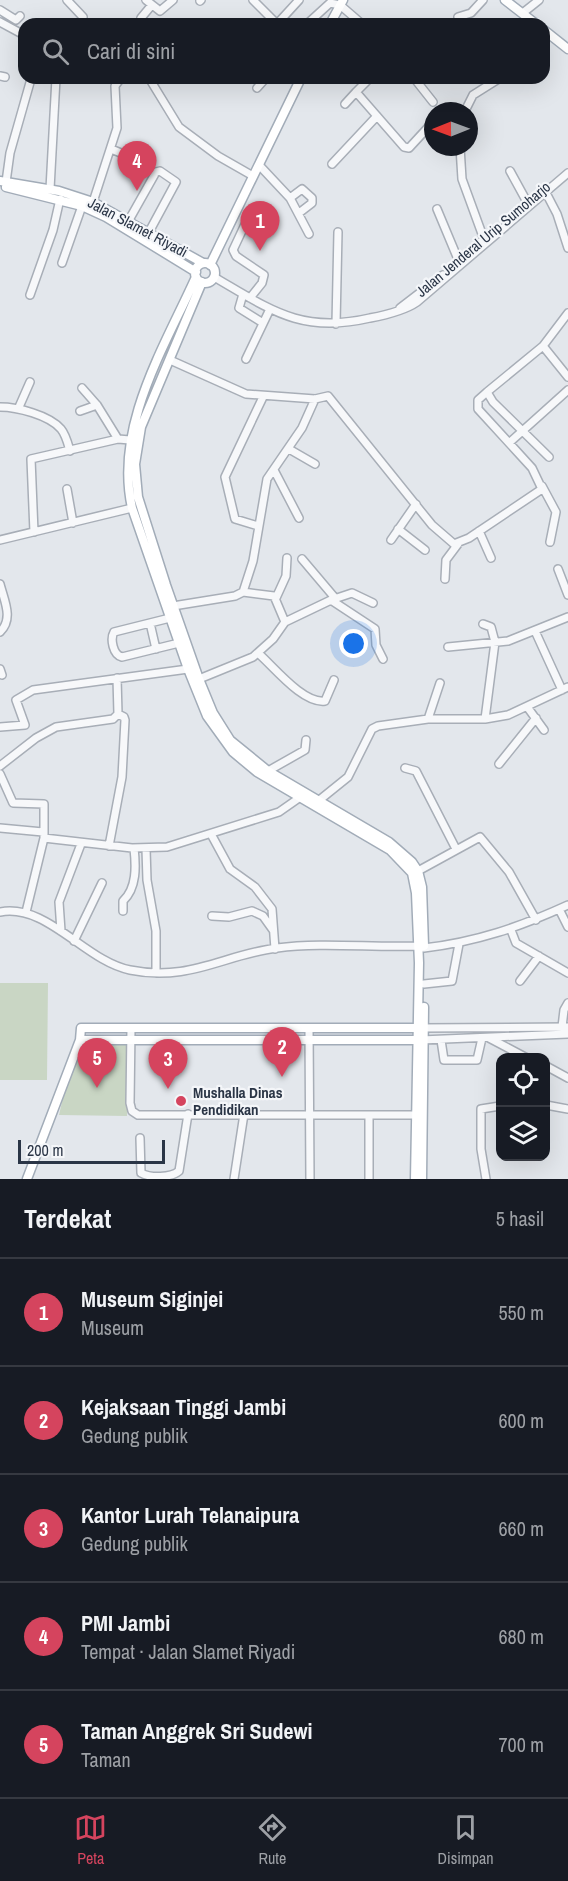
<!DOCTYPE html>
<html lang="id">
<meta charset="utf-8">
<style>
:root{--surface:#171b24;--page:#20242c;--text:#f1f3f6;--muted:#9ea1a6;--line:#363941;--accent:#d5445e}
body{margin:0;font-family:"Archivo Narrow",sans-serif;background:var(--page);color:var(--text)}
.controls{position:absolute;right:18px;bottom:18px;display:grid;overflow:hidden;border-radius:12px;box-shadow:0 6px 24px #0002}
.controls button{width:54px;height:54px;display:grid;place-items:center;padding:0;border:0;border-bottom:2px solid var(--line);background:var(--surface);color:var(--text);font:30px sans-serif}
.compass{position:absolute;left:424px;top:102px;width:54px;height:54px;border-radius:50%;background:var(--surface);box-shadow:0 6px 24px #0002;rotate:269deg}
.scale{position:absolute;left:18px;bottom:15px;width:147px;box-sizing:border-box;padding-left:6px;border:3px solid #2a3546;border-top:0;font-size:16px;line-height:21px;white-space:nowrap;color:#2a3546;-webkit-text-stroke:4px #f4f6f9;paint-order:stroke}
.you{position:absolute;left:354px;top:644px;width:21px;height:21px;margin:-15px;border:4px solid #fff;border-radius:50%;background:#1a73e8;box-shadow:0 0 0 9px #1a73e833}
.badge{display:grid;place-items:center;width:39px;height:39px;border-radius:50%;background:var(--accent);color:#fff;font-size:20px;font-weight:700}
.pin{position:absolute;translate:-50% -50px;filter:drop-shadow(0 2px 3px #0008)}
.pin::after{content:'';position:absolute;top:32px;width:21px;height:18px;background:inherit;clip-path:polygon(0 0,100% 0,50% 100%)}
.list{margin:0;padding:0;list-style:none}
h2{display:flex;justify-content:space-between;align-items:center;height:78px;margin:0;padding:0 24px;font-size:26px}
h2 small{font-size:20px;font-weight:400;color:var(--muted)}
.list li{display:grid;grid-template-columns:39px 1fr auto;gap:18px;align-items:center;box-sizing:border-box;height:108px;padding:0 24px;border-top:2px solid var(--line)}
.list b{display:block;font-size:22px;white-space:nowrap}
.list p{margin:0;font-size:20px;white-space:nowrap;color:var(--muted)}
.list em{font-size:20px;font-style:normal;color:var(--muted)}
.icon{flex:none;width:33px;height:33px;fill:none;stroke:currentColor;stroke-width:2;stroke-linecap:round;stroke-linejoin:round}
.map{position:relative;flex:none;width:568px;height:1179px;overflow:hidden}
.search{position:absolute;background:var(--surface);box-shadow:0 6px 24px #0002;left:18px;right:18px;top:18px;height:66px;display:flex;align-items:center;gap:15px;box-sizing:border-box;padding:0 21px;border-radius:18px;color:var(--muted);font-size:22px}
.sheet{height:618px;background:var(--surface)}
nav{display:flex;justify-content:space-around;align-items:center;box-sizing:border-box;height:84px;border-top:2px solid var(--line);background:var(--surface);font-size:16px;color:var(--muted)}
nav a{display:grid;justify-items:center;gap:3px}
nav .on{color:var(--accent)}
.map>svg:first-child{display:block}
.green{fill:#c9d6c4}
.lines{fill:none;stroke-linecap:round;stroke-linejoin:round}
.minor-casing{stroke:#a8aeb7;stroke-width:10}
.major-casing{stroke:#a2acb8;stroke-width:11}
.minor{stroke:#f7f8fa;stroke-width:7}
.major{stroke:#fff;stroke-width:8}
.poi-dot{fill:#d5445e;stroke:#f4f6f9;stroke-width:2}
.labels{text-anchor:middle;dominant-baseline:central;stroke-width:4.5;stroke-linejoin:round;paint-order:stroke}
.street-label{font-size:15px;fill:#2a3546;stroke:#f4f6f9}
.poi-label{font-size:15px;font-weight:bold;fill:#2a3546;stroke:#f4f6f9;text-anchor:start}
</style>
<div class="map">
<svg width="568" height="1179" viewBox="0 0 568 1179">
<rect width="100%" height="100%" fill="#e3e7ec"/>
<!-- green -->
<path class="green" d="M0,983H48L47,1080H0Z
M98,1043L128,1044L127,1116L59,1115C66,1089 69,1051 98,1043Z"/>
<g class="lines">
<defs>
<path id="minor" d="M67,0L83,17
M146,0L160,11L173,0
M253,0L277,24
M200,1L201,0
M0,10L16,20L20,16
M524,12L539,0
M458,17L471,13L483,0
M141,18L151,6
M0,22L24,35
M277,24L299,0
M307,24L330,3L340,5L362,24
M0,76L5,77
M149,78L179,127L218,156L253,176
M370,78L356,92L404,147L409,148L433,122
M414,78L433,102
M257,88L266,78
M345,104L356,92
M465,111L473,95L500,78
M460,147L462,179L485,242
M111,149L143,162
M332,164L377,116
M259,165L290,198L309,234
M510,171L527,202
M6,182L10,153L31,79
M50,189L56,78
M544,189L557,214L568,248
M290,198L302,189L312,198V203L299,213
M93,202L117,128L115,86L121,78
M437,209L460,264
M248,218L233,250L236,256L264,275L262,283L250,298
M129,220L156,172L160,171L176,182L149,232
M460,259L495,230
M62,263L82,206
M214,277C271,310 301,334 370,318C386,315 404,311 417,302L568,173
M243,294L239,308L263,323
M30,295L53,230L60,199
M400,308L443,275
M568,313L543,346L568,377
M336,324L338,232
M543,346L487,392L493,402L549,457
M246,359L270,309
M170,360L246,394L315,399L328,396L432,525L454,544L469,538L542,489L532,468L478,409V400L487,392
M82,388L97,405L118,439
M0,407C17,407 49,415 61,429C66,435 68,444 70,451
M19,407L30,382
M80,411L97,405
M509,443L568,390
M289,449L315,464
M274,470L299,518
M542,486L556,512L550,542
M67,489L73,523
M258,526L235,519L225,477L263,397
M398,529L425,550
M479,531L491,558
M34,532L31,459L118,439L130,440
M0,540L132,508
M391,540L416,504
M302,559L335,598
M558,569L568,595
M445,579L446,560L458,544
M0,584C4,600 14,619 0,632
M243,592L274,596L285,622
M276,598L286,576L287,558
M331,600L375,629L376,645L383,659
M173,606L235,596L243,592L253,561L267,479L302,428L315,399
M170,618L114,632C110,639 113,655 122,657L179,643
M150,623L156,649
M483,624L491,627L495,642L485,719
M535,631L562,690
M448,647L508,641L568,617
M258,653C274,667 303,704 325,701L334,680
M0,669L2,675
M117,678L118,714
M199,679L253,657L273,639L285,622L331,600L352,593L373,603
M528,708L544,730
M428,719L440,683
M0,727L25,725L16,700L33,690L188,669
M499,764L536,718
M0,766L36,738L56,727L113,719L118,714
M405,768L416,771L456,849
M268,771L305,750L306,740
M0,774L13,803L44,804V838
M317,802L348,777L372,729L378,726L428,719H485L508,715L568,687
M0,828L43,832
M211,834L230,869L255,887L272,909L275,949
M109,846L122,777L125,720L124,717L118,714
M146,849L147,880L156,931V973
M418,871L480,837L509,872L536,920
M559,909L568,927
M123,911V901C137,888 136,866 134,848
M0,912C47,903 85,961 130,970C189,982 223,955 277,948C324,942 372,948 419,946
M26,912L44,838L132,848L167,847L279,812L299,798
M212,916L229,917L252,911L263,916L273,930
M511,930L516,943L568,973
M61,931L59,902L81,844
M74,941L102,883
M424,948C476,942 520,927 568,905
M520,981L539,956
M424,984L452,981L459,944
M562,1027L564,1010L568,1003
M131,1028L130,1103L132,1111L138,1115H415
M309,1028L310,1179
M421,1028L568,1027
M489,1038L527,1058
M421,1040L568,1034
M441,1040L444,1060H477L482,1038
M546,1066L568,1078
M546,1105L568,1109
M369,1117V1179
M140,1138L141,1173C150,1178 171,1178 179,1171L188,1114
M234,1179L244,1114
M486,1179L481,1149V1109L500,1106"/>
<path id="major" d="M505,0L536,24
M330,24L343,0
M544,30L568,49
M0,181L59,191L93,202L203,263
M6,187L82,206L106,217L196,272
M195 273a10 10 0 1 1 20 0a10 10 0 1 1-20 0Z
M210,265L301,78
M196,277C164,348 114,427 132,508L188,669L207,716L233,752L257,772L390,850L412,873L416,893L419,963L415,1179
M202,282L141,427L135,464L138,497L166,585L199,679L213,713L230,740L268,771L389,842L412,862L418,871L422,887L424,946
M80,1040H417
M27,1179L80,1040L81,1028H418
M422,1179L424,1007"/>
</defs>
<!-- minor casing -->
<use href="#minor" class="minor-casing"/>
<!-- major casing -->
<use href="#major" class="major-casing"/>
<!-- minor -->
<use href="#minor" class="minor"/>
<!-- major -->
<use href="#major" class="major"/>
</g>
<!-- markers -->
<circle class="poi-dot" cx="181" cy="1101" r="6"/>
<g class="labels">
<!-- street labels -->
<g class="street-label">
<text transform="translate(138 227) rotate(28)">Jalan Slamet Riyadi</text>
<text transform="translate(483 239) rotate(-40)">Jalan Jenderal Urip Sumoharjo</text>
</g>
<!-- poi labels -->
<g class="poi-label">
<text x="193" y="1092">Mushalla Dinas<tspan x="193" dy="17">Pendidikan</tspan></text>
</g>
</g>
</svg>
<div class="controls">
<button><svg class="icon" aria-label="locate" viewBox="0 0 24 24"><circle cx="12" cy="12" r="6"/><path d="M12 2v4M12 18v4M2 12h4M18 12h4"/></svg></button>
<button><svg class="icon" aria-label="layers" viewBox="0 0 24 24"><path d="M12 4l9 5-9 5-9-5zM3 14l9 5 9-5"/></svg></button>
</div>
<svg class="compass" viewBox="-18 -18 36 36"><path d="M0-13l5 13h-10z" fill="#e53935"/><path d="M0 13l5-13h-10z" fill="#9ea1a6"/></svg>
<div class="scale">200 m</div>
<div class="you"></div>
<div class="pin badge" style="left:260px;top:251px">1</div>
<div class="pin badge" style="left:282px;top:1077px">2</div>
<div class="pin badge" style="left:168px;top:1089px">3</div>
<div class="pin badge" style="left:137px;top:191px">4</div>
<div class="pin badge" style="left:97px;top:1088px">5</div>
<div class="search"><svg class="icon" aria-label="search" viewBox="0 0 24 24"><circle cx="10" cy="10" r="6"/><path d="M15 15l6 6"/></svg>Cari di sini</div>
</div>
<section class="sheet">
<h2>Terdekat<small>5 hasil</small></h2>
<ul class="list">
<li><span class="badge">1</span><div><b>Museum Siginjei</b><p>Museum</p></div><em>550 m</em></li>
<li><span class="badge">2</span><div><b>Kejaksaan Tinggi Jambi</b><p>Gedung publik</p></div><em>600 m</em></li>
<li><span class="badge">3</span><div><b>Kantor Lurah Telanaipura</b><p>Gedung publik</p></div><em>660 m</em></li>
<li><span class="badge">4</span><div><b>PMI Jambi</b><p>Tempat · Jalan Slamet Riyadi</p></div><em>680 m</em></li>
<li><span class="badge">5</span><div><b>Taman Anggrek Sri Sudewi</b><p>Taman</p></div><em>700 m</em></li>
</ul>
</section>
<nav>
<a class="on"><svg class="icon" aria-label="map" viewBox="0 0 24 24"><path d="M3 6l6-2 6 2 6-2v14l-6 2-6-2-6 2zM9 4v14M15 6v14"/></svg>Peta</a>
<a><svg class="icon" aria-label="directions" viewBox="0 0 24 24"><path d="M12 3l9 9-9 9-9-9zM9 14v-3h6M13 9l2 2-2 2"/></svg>Rute</a>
<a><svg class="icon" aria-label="saved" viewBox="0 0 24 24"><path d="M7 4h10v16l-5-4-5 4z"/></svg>Disimpan</a>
</nav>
